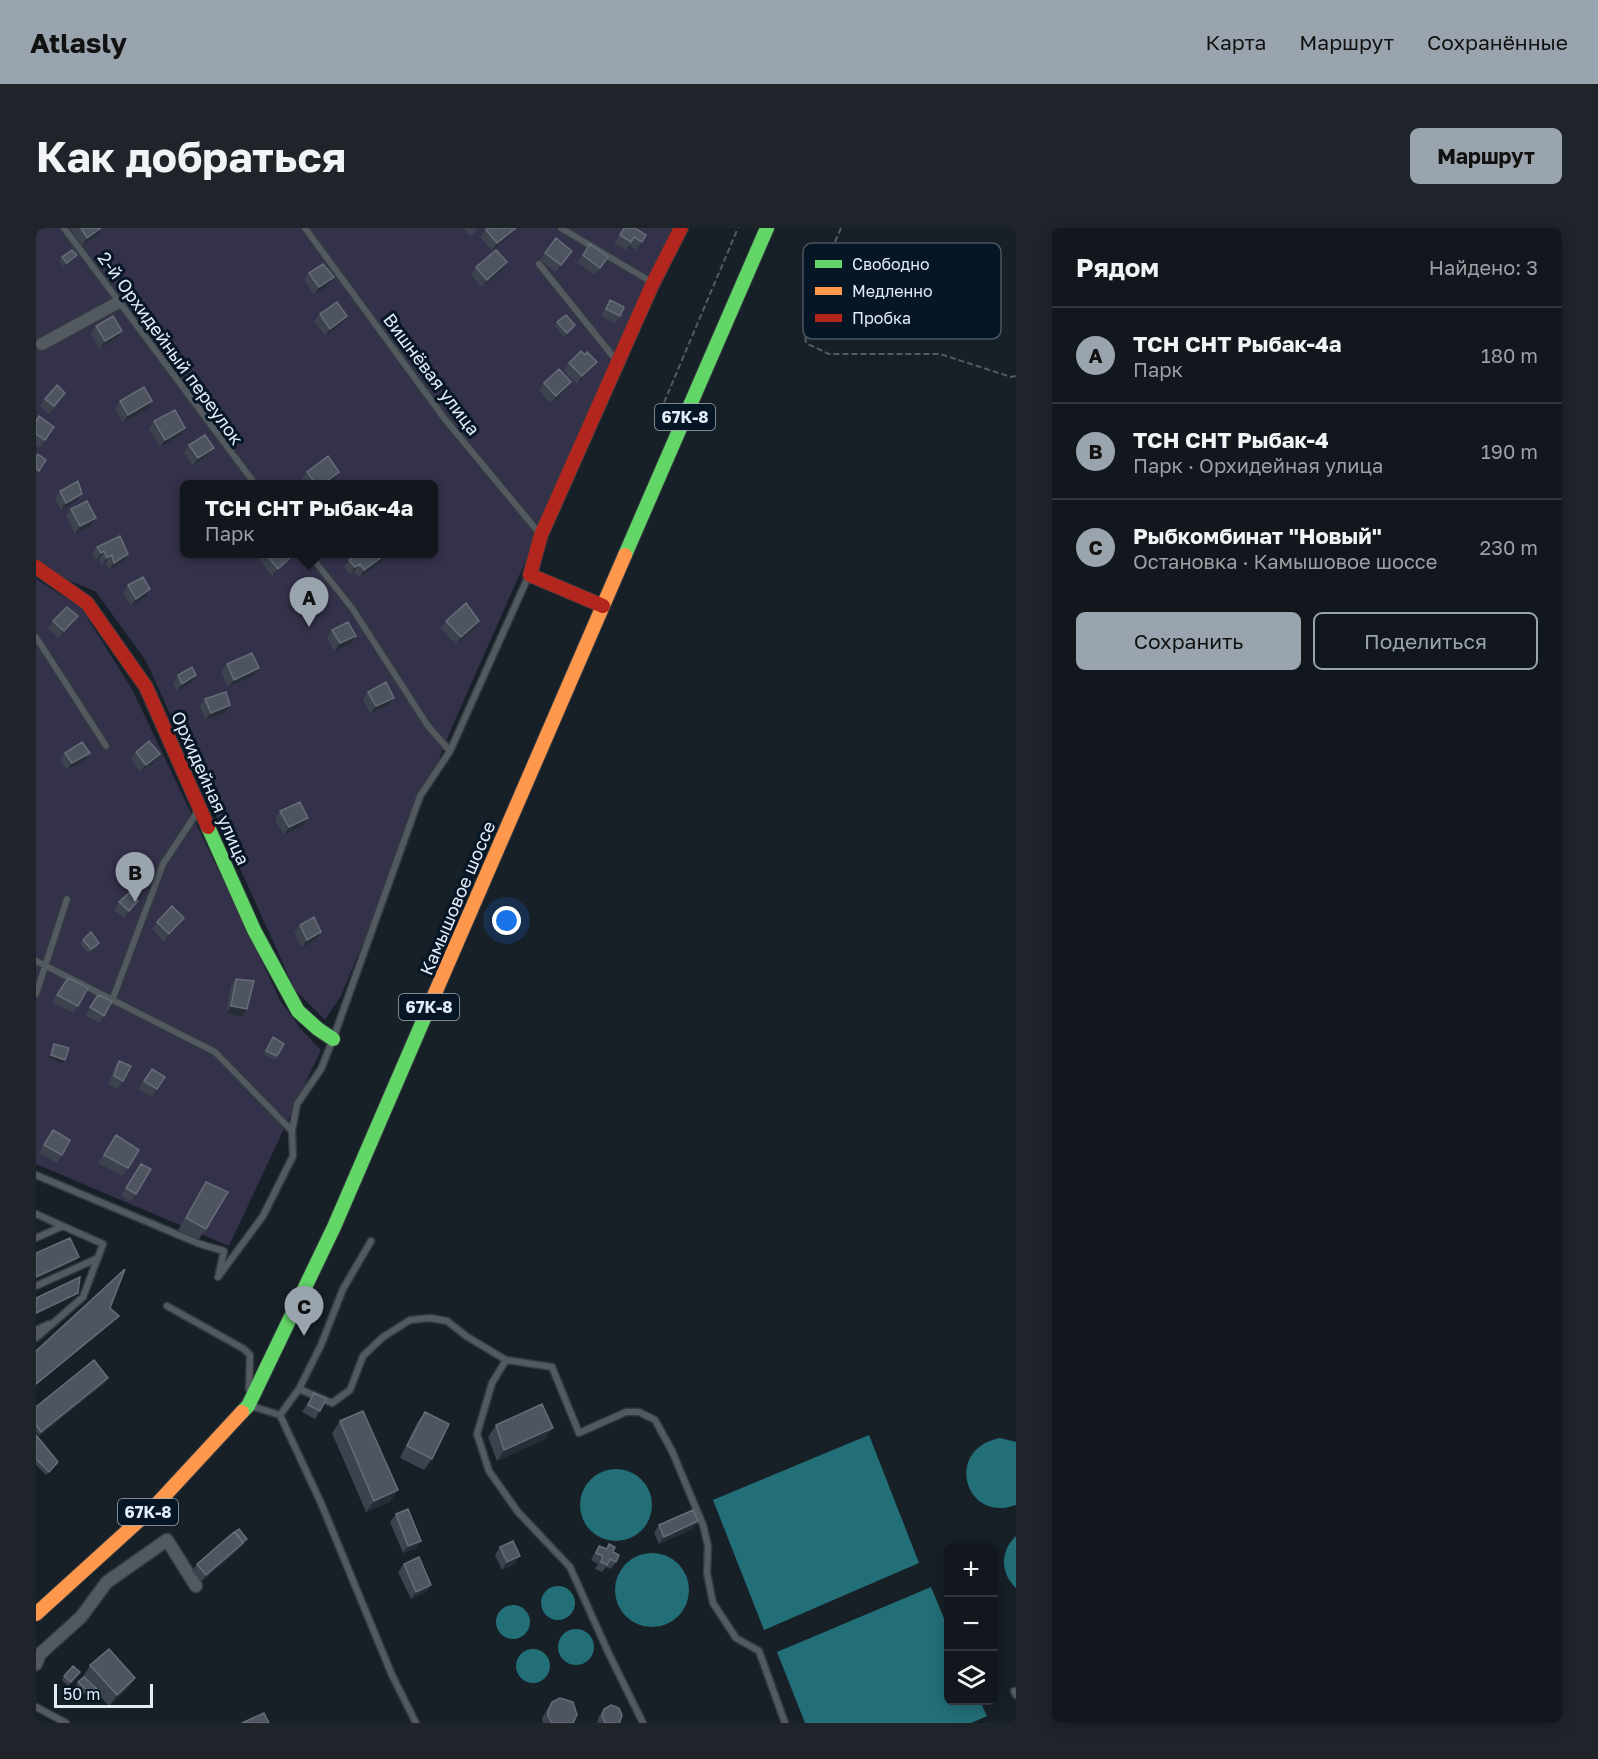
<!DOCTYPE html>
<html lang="ru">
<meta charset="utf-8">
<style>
:root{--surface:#11171d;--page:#1e242a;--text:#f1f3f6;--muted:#9c9fa4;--line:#30363b;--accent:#9aa4ae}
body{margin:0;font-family:"Golos Text",sans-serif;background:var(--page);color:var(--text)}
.controls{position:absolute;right:18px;bottom:18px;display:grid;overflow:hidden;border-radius:9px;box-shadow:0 3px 15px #0003}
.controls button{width:54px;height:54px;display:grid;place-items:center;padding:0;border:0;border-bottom:2px solid var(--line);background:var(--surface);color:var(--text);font:30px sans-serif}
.scale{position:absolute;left:18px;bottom:15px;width:99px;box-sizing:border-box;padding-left:6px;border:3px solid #e1ecf6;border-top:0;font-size:16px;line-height:21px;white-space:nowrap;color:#e1ecf6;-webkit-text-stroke:4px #071624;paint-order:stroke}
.you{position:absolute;left:471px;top:693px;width:21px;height:21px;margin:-15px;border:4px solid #fff;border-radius:50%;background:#1a73e8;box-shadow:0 0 0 9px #1a73e833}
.badge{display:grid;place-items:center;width:39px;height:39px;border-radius:50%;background:var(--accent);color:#111;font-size:20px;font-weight:700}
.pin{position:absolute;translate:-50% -50px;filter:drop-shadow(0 2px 3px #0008)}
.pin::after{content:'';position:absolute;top:32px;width:21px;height:18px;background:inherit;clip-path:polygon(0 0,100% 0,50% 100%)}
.popup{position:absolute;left:144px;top:252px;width:258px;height:78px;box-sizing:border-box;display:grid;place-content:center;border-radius:9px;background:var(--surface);filter:drop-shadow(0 2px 4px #0005);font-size:20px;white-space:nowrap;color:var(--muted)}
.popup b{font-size:22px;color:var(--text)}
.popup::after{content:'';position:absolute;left:50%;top:100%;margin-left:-12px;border:12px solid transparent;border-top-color:var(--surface)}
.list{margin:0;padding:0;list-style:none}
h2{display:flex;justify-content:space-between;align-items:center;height:78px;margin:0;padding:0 24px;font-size:26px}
h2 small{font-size:20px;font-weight:400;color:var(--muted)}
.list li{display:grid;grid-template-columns:39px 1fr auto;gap:18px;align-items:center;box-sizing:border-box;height:96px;padding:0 24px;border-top:2px solid var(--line)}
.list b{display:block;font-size:22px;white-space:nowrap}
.list p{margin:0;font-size:20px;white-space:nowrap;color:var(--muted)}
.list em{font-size:20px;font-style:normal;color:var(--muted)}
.actions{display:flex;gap:12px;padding:18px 24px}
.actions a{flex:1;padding:14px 0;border:2px solid var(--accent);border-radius:9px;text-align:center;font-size:21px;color:var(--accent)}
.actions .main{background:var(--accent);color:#111}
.icon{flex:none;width:33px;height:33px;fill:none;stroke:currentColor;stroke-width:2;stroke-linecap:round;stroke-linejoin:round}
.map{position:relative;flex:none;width:980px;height:1495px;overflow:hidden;border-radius:9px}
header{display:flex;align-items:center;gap:36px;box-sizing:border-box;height:84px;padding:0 30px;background:var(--accent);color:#111}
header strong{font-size:28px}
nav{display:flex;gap:33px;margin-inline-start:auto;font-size:21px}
.intro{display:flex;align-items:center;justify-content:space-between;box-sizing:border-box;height:144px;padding:0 36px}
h1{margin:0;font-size:42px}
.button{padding:15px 27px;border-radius:9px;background:var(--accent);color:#111;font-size:21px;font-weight:700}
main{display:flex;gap:36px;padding:0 36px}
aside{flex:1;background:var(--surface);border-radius:9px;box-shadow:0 3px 15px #0003}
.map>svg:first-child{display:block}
.green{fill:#34314a;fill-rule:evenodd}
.water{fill:#226f78}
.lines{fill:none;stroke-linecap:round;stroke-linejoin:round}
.lane-casing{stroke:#343a41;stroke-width:9}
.street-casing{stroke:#343a41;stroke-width:15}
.fast-casing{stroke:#343a41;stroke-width:16}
.slow-casing{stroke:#343a41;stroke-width:16}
.jam-casing{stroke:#343a41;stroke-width:16}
.path{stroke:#535a61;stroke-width:2;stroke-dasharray:6 3;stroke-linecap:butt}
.lane{stroke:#52595f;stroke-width:6}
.street{stroke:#52595f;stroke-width:12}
.fast{stroke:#63d668;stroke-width:14}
.slow{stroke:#ff974d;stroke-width:14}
.jam{stroke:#b3261e;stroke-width:14}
.wall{fill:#3c434f}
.shaded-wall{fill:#262d37}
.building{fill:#4e5561;stroke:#656d78;stroke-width:1.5}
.labels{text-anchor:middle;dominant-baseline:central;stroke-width:6;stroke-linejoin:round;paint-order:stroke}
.shield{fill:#071624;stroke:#a0acb7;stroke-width:1.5}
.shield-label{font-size:16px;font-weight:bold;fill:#e1ecf6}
.street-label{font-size:18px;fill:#e1ecf6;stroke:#071624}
.key{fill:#071624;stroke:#485663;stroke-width:1.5}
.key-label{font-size:16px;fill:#e1ecf6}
</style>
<header>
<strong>Atlasly</strong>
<nav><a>Карта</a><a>Маршрут</a><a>Сохранённые</a></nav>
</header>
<div class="intro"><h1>Как добраться</h1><a class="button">Маршрут</a></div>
<main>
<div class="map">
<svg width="980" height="1495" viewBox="0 0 980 1495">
<rect width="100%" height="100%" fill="#171f27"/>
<!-- green -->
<path class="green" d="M0,0H637L417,497L305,768L289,792L259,762L110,433L60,364L0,338ZM148,256H398V326H148Z
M0,351L45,380L96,461L245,774L265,801L285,822L193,1018L0,936Z"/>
<!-- water -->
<path class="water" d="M833,1207L883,1335L728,1402L677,1272Z
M964,1210L980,1214V1277C929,1296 907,1221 964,1210Z
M544 1277a36 36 0 1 1 72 0a36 36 0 1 1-72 0Z
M980,1308V1360C964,1345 964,1323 980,1308Z
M579 1362a37 37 0 1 1 74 0a37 37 0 1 1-74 0Z
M505 1375a17 17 0 1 1 34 0a17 17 0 1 1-34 0Z
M895,1359L912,1400V1472L944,1473L951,1488L935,1495H769L741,1424Z
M460 1394a17 17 0 1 1 34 0a17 17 0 1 1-34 0Z
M522 1419a18 18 0 1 1 36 0a18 18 0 1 1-36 0Z
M480 1438a17 17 0 1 1 34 0a17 17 0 1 1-34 0Z"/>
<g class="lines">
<defs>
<path id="lane" d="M28,0L219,256
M269,0L408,190L504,306
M525,0L617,55
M503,36L580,132
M273,326L316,380L392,498L414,523
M0,409L70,518
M0,733L179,824L256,903
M0,766L31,671
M77,770L127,636L162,583
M0,947L164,1016L188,1023L183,1045
M0,986L67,1016L47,1069L0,1110
M0,1010L27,998
M182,1049L227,988L257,928L256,903L261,876L285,841L297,811L384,568L414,523L493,347
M0,1058L62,1030
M131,1078L208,1121L214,1127L213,1161
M0,1102L13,1096
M470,1132L456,1155L441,1206L453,1243L482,1284L534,1339L573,1426L607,1495
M263,1161L296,1175L314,1162L327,1128L347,1109L374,1092L394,1090L411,1093L430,1108L470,1132L516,1139L543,1205L590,1184H603L619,1192L636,1223L667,1297L672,1318L671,1345L677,1375L700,1410L723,1423L749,1495
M215,1178L244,1187L285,1275L356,1447L380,1495
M244,1187L263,1161L285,1117L307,1061L335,1013
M978,1463L980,1467
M0,1479L30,1495"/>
<path id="street" d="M6,116L83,74
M0,1436L4,1426L45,1389L71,1354L131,1312L160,1358"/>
<path id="fast" d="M589,327L731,0
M172,599L218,702L262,783L282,801L297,811
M206,1184L212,1178L298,999L390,786"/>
<path id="slow" d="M390,786L589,327
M0,1386L120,1277L206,1184"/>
<path id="jam" d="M0,339L51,375L110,459L172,599
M567,378L494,347L505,307L617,55L645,0"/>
</defs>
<!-- lane casing -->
<use href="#lane" class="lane-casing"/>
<!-- street casing -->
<use href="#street" class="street-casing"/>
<!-- fast casing -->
<use href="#fast" class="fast-casing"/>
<!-- slow casing -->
<use href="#slow" class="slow-casing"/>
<!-- jam casing -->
<use href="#jam" class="jam-casing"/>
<!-- path -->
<path class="path" d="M805,0L767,88L770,115L793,126H904L975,149L980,148
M621,191L702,0"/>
<!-- lane -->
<use href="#lane" class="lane"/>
<!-- street -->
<use href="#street" class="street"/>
<!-- fast -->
<use href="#fast" class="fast"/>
<!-- slow -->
<use href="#slow" class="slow"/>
<!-- jam -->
<use href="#jam" class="jam"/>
</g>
<!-- wall -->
<path class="wall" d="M34,0H66L62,6L46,18Z
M427,0H443L435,8Z
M588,0L610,7L600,22L593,17L590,22L578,15Z
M450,2L476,6L456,23L444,9Z
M554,16L572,29L559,47L541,35Z
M536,23L519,44L504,32L509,25Z
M26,29L38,31L28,39L23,33Z
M471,34L466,42L446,59L435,47L440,39Z
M273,45L292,57L278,67L268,52Z
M574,72L584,88L579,95L565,88Z
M284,86L306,96L289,108L278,93Z
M521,94L539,97L537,101L528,109L519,98Z
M60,98L86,103L81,110L63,121L55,105Z
M549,127L561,134L555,142L541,156L528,143L533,135Z
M508,155L530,162L515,176L503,162Z
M9,171L24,173L13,186L4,178Z
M84,173L111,181L87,195L79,181Z
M0,193L18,199L4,220L0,217Z
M118,193L144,208L124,219L113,201Z
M153,217L178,220L172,227L157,238L148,225Z
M271,244H303L298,252L291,256H269L265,251Z
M24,263L41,273L25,282L19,271Z
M35,281L55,298L39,306L30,288Z
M61,319L92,326L87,333L73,342L70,334L66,337L63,331L60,332L56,326Z
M222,326H255L251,334L236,348L220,327Z
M313,332L345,334L323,350L318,343L314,347L308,339Z
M92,357L109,369L95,378L87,365Z
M17,393L37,395L22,410L12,401Z
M410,393H443L438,401L420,416L405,401Z
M296,402L320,408L315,416L298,423L291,409Z
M191,436L223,440L217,448L192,459L185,444Z
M142,447H160L155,455L141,463L137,455Z
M332,464L358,470L353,477L334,486L327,471Z
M169,471L189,485L169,492L164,478Z
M100,524L118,534L104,544L95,531Z
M29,525H54L48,533L31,542L24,532Z
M244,583L272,590L267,597L248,607L239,591Z
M83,674L97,681L88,690L78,682Z
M121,694L143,698L128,714L116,701Z
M264,697L280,711L266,720L258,704Z
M47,712L63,715L61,719L52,725L44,716Z
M32,750L42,778L37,785L16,774Z
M200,751L211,781L206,789L190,785L195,758Z
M62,767L68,788L63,795L49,787Z
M237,809L241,828L239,832L227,826Z
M83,833L87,853L82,861L72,856L78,840Z
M116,841L129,849L116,869L102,861Z
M17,902L26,927L21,935L3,925Z
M80,907L92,940L86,948L62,935Z
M105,936L100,966L95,973L85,968Z
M170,954V1001L162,1012L142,1002L163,965Z
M70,1154L3,1208L0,1204V1179Z
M278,1165L284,1183L279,1191L266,1184Z
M389,1184L396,1231L388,1242L364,1230L381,1195Z
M304,1193L354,1274L330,1284L296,1205Z
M460,1197L509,1211L461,1233L452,1209Z
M0,1207L22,1234L10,1247L0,1237Z
M360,1286L380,1320L367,1325L354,1294Z
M662,1293L657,1301L623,1316L618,1305L623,1297Z
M209,1314L202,1322L165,1354L156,1343L161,1336Z
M573,1316L580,1334L575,1341L570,1339L566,1344L559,1341L562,1336L555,1332L558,1326L563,1318L570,1321Z
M464,1319L479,1336L466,1342L459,1327Z
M368,1336L395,1357L390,1364L375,1371L362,1344Z
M54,1437L99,1450L91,1461L73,1478L63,1467L57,1474L40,1458L47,1449Z
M28,1448H41L32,1458L26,1452Z
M516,1474L537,1495H507L506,1490Z
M568,1481L584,1494L583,1495H561L563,1488Z"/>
<!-- shaded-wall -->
<path class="shaded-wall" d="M65,0H66L62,6L46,18L51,10Z
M480,0H481L476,6L456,23L461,15Z
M41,27L38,31L28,39L31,35Z
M471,34L466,42L446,59L451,52Z
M298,49L292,57L278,67L283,59Z
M311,88L306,96L289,108L294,101Z
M86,103L81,110L63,121L69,113Z
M561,134L555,142L541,156L546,148Z
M535,154L530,162L515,176L520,168Z
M116,173L111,181L87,195L92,187Z
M149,200L144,208L124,219L129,212Z
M178,220L172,227L157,238L162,230Z
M303,244L298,252L291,256H287Z
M46,266L41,273L25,282L30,275Z
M60,290L55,298L39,306L44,298Z
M68,323L63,331L60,332L65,325Z
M92,326L87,333L73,342L78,335Z
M350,326L345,334L323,350L328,342Z
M76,327L70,334L66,337L71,330Z
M257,327L251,334L236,348L242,341Z
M324,336L318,343L314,347L319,339Z
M114,361L109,369L95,378L100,371Z
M42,388L37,395L22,410L28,403Z
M443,393L438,401L420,416L425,409Z
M320,408L315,416L298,423L304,415Z
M223,440L217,448L192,459L198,452Z
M160,447L155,455L141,463L146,456Z
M358,470L353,477L334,486L340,478Z
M194,477L189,485L169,492L175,485Z
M54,525L48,533L31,542L36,535Z
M124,526L118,534L104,544L110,537Z
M272,590L267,597L248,607L253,599Z
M102,673L97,681L88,690L93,683Z
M148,690L143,698L128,714L133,706Z
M285,704L280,711L266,720L271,712Z
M195,778L211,781L206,789L190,785Z
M15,827L29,832L26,835L12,830Z
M43,1029L40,1033L0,1051V1049Z
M42,1065L39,1068L0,1087V1085Z
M83,1088L80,1092L0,1157V1156Z
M72,1150L70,1154L3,1208L5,1204Z
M517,1200L509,1211L461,1233L468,1222Z
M362,1262L354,1274L330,1284L338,1273Z
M662,1293L657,1301L623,1316L628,1309Z
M211,1311L202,1322L165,1354L170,1347Z
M385,1313L380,1320L367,1325L372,1318Z
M484,1328L479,1336L466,1342L471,1334Z
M395,1357L390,1364L375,1371L380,1364Z
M99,1450L91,1461L73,1478L81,1467Z"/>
<!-- building -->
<path class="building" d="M45,0H65L51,10Z
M452,0H480L461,15L450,2Z
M588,0H599L610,7L606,14L598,9L595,14L584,7Z
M520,10L536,23L525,37L509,25Z
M554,16L572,29L564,40L547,27Z
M36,22L41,27L31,35L26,29Z
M460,22L471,34L451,52L440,39Z
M287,36L298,49L283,59L273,45Z
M574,72L588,79L584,88L570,81Z
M301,74L311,88L294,101L284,86Z
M530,87L539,97L531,105L521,94Z
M77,88L86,103L69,113L60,98Z
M545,123L549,127L551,124L561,134L546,148L533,135Z
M523,141L535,154L520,168L508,155Z
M21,157L29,165L18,178L9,171Z
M108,159L116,173L92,187L84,173Z
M139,182L149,200L129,212L118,193Z
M3,188L18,199L9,212L0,206V193Z
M169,207L178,220L162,230L153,217Z
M2,226L10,232L3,243L0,241V229Z
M292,228L303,244L287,256H280L271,244Z
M42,253L46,266L30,275L24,263Z
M51,273L60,290L44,298L35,281Z
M84,308L92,326L78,335L76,327L71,330L68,323L65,325L61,319Z
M230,326H255L257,327L242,341Z
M322,326H350L328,342L324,336L319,339L313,332Z
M107,349L114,361L100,371L92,357Z
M430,375L443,393L425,409L410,393Z
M31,379L42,388L28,403L17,393Z
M312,394L320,408L304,415L296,402Z
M216,425L223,440L198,452L191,436Z
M156,439L160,447L146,456L142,447Z
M350,454L358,470L340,478L332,464Z
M190,464L194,477L175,485L169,471Z
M113,513L124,526L110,537L100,524Z
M46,514L54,525L36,535L29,525Z
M264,574L272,590L253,599L244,583Z
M94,664L102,673L93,683L83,674Z
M136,678L148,690L133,706L121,694Z
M278,689L285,704L271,712L264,697Z
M55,704L63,715L55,721L47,712Z
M32,750L52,760L42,778L21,767Z
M200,751L218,753L211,781L195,778Z
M62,767L76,773L68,788L54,779Z
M237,809L248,816L241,828L230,823Z
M18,816L33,820L29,832L15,827Z
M83,833L95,838L87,853L78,848Z
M116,841L129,849L121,861L108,853Z
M17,902L34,912L26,927L8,917Z
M80,907L103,922L92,940L68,927Z
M105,936L115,941L100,966L90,960Z
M170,954L192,964L170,1001L150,990Z
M34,1010L43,1029L0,1049V1025Z
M89,1041L74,1080L83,1088L0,1156V1123Z
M44,1049L42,1065L0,1085V1070Z
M58,1132L72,1150L5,1204L0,1197V1179Z
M278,1165L290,1171L284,1183L272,1177Z
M506,1176L517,1200L468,1222L460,1197Z
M327,1183L362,1262L338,1273L304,1193Z
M389,1184L413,1196L396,1231L371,1218Z
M0,1207L22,1234L13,1244L0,1231Z
M372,1281L385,1313L372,1318L360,1286Z
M657,1282L662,1293L628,1309L623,1297Z
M203,1301L211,1311L207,1314L199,1304Z
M198,1304L207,1315L170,1347L161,1336Z
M477,1313L484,1328L471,1334L464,1319Z
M573,1316L579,1319L577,1324L583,1327L580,1334L574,1331L571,1337L565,1334L567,1328L560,1325L563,1318L571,1321Z
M383,1329L395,1357L380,1364L368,1336Z
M73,1421L99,1450L81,1467L54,1437Z
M37,1438L44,1444L35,1454L28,1448Z
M48,1449L65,1465L60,1470L42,1454Z
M524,1470L537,1474L541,1487L537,1495H516L512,1488V1483L516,1474Z
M575,1477L583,1480L586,1487L584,1494L582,1495H569L566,1488L568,1481Z
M228,1485L233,1495H206Z"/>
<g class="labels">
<!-- shield labels -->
<g class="shield">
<rect x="619" y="176" width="60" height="26" rx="4.5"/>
<rect x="363" y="766" width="60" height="26" rx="4.5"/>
<rect x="82" y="1271" width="60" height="26" rx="4.5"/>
</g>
<g class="shield-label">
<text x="649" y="189">67К-8</text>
<text x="393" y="779">67К-8</text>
<text x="112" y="1284">67К-8</text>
</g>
<!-- street labels -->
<g class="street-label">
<text transform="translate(135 120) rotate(54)">2-й Орхидейный переулок</text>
<text transform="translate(396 146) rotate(53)">Вишнёвая улица</text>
<text transform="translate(175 560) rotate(66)">Орхидейная улица</text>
<text transform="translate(421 670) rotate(-67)">Камышовое шоссе</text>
</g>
</g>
<!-- legend -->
<rect x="767" y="15" width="198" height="96" rx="9" class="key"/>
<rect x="779" y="32" width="27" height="8" fill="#63d668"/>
<rect x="779" y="59" width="27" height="8" fill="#ff974d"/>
<rect x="779" y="86" width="27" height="8" fill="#b3261e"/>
<g class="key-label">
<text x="816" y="42">Свободно</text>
<text x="816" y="69">Медленно</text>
<text x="816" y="96">Пробка</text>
</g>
</svg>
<div class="controls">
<button>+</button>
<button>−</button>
<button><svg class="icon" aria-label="layers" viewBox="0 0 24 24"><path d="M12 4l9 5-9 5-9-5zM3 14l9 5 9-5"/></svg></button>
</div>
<div class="scale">50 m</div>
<div class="you"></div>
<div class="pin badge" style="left:273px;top:399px">A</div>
<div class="popup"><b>ТСН СНТ Рыбак-4а</b>Парк</div>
<div class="pin badge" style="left:99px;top:674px">B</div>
<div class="pin badge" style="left:268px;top:1108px">C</div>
</div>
<aside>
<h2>Рядом<small>Найдено: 3</small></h2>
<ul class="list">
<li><span class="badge">A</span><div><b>ТСН СНТ Рыбак-4а</b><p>Парк</p></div><em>180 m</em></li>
<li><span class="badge">B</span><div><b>ТСН СНТ Рыбак-4</b><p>Парк · Орхидейная улица</p></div><em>190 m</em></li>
<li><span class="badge">C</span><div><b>Рыбкомбинат &quot;Новый&quot;</b><p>Остановка · Камышовое шоссе</p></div><em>230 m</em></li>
</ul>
<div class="actions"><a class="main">Сохранить</a><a>Поделиться</a></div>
</aside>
</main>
